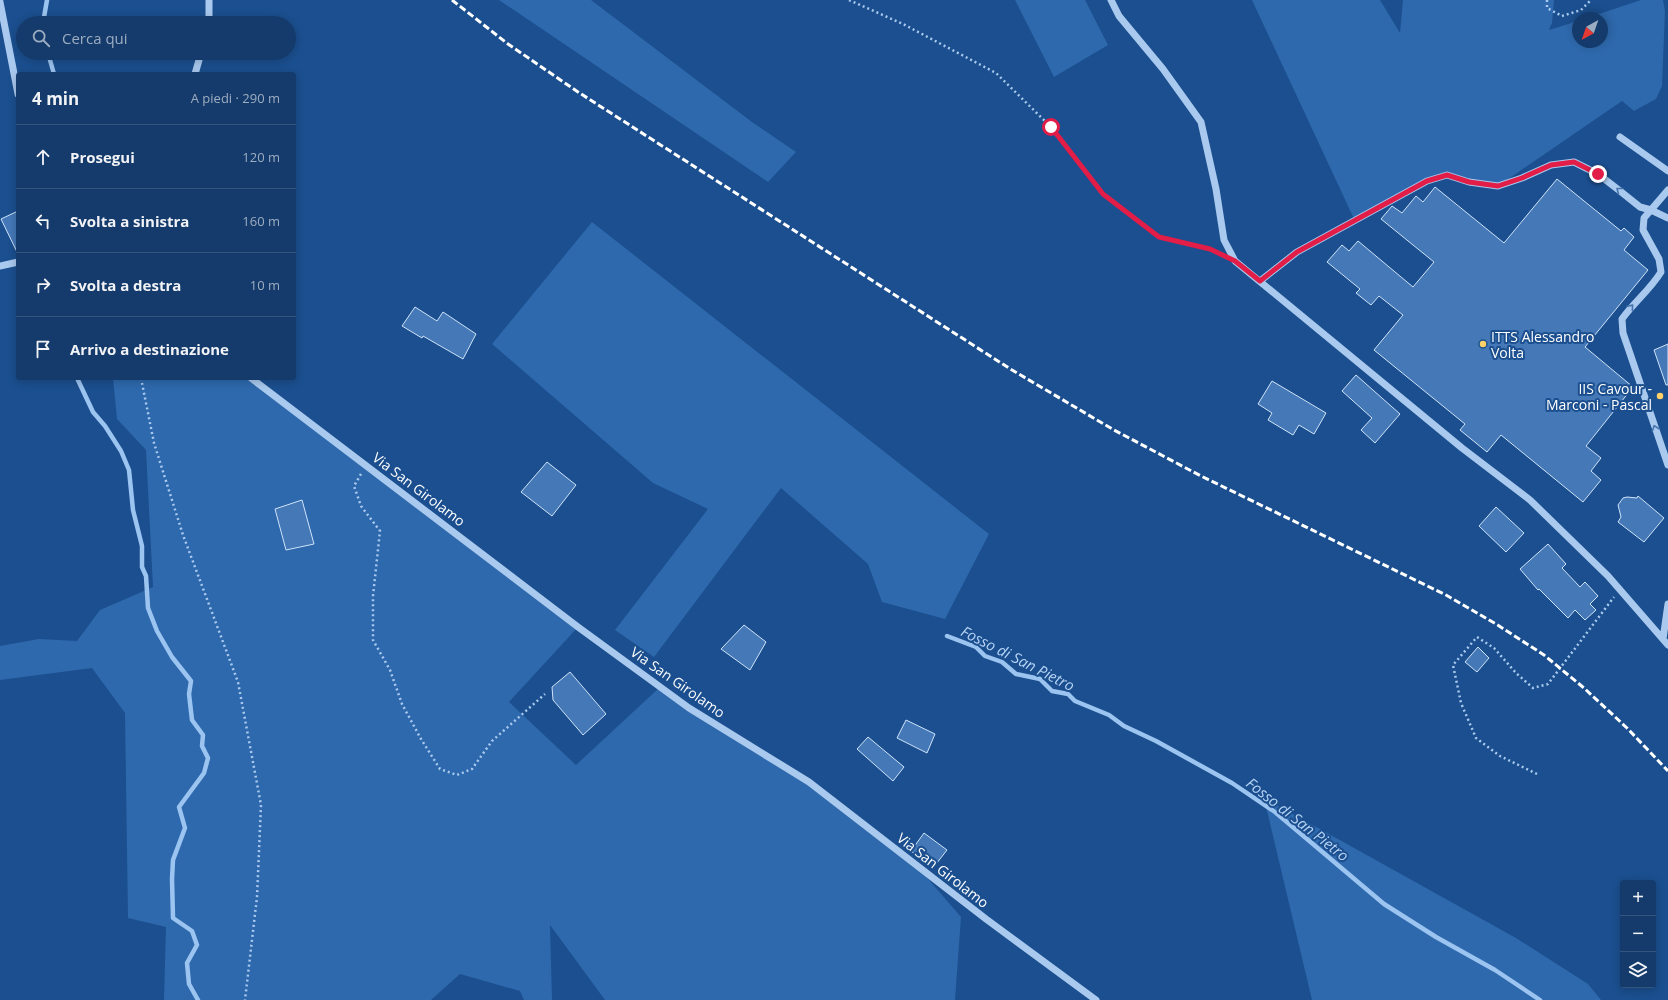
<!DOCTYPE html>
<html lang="it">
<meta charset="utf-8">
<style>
:root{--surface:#143b6b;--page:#214673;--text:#f1f3f6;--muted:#9dadc1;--line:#33557e}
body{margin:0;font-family:"Open Sans",sans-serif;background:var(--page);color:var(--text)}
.controls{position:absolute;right:12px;bottom:12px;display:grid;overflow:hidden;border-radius:4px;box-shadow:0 2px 10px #0003}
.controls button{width:36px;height:36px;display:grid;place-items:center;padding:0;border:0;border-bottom:1px solid var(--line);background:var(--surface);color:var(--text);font:20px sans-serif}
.compass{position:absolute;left:1572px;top:12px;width:36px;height:36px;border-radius:50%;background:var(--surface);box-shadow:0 2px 10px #0003;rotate:220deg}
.stop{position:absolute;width:12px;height:12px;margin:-9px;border:3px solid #e11d48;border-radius:50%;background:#fff}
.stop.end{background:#e11d48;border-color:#fff;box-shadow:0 1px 4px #0008}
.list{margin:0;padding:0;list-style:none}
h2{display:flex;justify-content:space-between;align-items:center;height:52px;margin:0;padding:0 16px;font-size:17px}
h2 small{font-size:13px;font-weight:400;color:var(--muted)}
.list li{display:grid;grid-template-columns:26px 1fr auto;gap:12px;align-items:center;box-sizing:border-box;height:64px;padding:0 16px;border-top:1px solid var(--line)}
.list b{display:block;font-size:15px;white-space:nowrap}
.list em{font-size:13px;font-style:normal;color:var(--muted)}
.icon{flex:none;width:22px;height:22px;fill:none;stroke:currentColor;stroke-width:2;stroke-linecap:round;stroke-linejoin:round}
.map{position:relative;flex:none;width:1668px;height:1000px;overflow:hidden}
.search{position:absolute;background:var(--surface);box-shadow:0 2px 10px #0003;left:16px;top:16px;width:280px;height:44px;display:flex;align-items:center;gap:10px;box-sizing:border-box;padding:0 14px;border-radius:22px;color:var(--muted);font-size:15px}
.panel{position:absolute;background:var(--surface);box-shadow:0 2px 10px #0003;left:16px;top:72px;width:280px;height:308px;border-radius:4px}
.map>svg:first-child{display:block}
.green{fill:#2e69ad}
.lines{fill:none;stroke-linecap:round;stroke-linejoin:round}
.stream{stroke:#9cc4f0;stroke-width:4.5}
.building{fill:#4478b7;stroke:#cfe3fa}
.path{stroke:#a9c9ee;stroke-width:2.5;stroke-dasharray:2 3;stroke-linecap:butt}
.minor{stroke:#a9c9ee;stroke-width:7}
.rail{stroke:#fff;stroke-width:3;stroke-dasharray:7 3;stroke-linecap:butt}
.oneway{stroke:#4674ac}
.route{stroke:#e11d48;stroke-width:5}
.poi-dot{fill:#ffd166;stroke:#1b4f8f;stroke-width:1.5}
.labels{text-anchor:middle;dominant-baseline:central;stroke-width:4;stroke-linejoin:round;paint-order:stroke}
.poi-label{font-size:14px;fill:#fff;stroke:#1b4f8f;text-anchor:start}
.street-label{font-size:14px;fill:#fff;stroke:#1b4f8f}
.water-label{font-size:15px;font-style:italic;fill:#b5d3f5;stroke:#1b4f8f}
</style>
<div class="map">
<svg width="1668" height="1000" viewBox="0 0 1668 1000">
<rect width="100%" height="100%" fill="#1b4f8f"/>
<!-- green -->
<path class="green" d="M499,0H591L752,122L796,152L768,182Z
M1015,0H1085L1108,45L1054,77Z
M1252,0H1380L1400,33L1403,0H1554L1552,23L1549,30L1578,21V42H1602V18H1587L1641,0H1663L1665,11L1662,86L1656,99L1634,111L1622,101L1498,186L1447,175L1355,221Z
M592,222L989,534L945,619L882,602L868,564L781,488L654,657L615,630L708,509L653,483L492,344Z
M113,378H251L578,627L509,702L576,765L660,687L809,782L917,866L961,917L955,1000H605L550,925L552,1000H524L520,991L460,974L431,1000H164L166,927L128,918L125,713L92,668L0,680V646L39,639L77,641L100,610L153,587L146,450L117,419Z
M1264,798L1516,938L1588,984L1601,1000H1312Z"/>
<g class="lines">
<!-- stream -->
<path class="stream" d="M43,23L47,0
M48,53L54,74
M77,378L93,412L105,426L121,451L129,470L133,510L142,546V567L146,576L148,608L157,631L172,657L191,681L189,694L192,720L203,735L202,746L208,758L204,773L179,807L185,828L173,860L172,879L173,918L192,931L197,945L187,963L189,984L198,1000
M947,636L976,647L985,656L1002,662L1016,674L1040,679L1052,691L1068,694L1075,701L1109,715L1124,726L1156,741L1232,783L1275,812L1384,904L1436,937L1495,970L1540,1000"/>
</g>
<!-- building -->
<path class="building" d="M1557,179L1621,231L1624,228L1634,237L1624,250L1648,270L1585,347L1633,387L1586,446L1601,458L1591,471L1601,480L1583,502L1501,435L1487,452L1460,430L1465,424L1374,350L1403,315L1379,296L1371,305L1356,293L1360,289L1327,262L1342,245L1349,251L1358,241L1413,287L1434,262L1381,219L1392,206L1402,213L1416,196L1423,202L1435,187L1504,243Z
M18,211V254L1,219Z
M415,307L437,321L443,312L476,334L463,359L423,336L422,338L402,326Z
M1668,344V385H1666L1654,350Z
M1356,375L1400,414L1375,443L1361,430L1372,418L1342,391Z
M1272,381L1326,413L1314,434L1299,425L1293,435L1268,420L1272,413L1258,404Z
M547,462L576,485L552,516L521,492Z
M1638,496L1664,518L1644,542L1618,522L1621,517L1618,505L1623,498L1627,497L1637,498Z
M302,500L314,544L286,550L275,509Z
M1496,507L1524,533L1506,552L1479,526Z
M1548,544L1566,564L1562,568L1580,587L1585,582L1598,596L1590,604L1596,610L1585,620L1575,610L1568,618L1539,589L1538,590L1520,569Z
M744,625L766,642L750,670L721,649Z
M1478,647L1489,658L1477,672L1465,662Z
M570,672L606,714L583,735L553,700L552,687Z
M906,720L935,734L927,753L897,738Z
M868,737L904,767L893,781L857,749Z
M924,833L947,850L933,868L911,851Z"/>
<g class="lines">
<!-- path -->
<path class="path" d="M849,0L903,24L996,73L1051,127L1103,194L1159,237L1210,249L1219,253
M1547,0V8L1562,16L1581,10L1591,0
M141,378L154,443L183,535L238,682L261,805L257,897L245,1000
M361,474L354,486L361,506L380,531L373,596V640L390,670L402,704L421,739L440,769L457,775L472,769L492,741L545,694
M1537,774L1500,756L1476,738L1461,703L1453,665L1477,637L1494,648L1516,673L1533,688L1548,684L1614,597"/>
<!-- minor -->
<path class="minor" d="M209,0V23
M1111,0L1119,16L1163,69L1201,122L1216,189L1224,240L1235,261L1462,448L1530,500L1608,576L1668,645
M0,2L18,94
M195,74L201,53
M1620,137L1668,171
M1668,190L1644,218L1643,230L1659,259L1661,272C1650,290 1634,302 1622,319L1623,333L1668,465
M0,266L18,262
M1260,281L1297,252L1427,181L1447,175L1469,182L1498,186L1522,178L1551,165L1574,162L1598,174L1620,191L1640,207L1651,210L1668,218
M251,378L578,627L689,708L809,782L986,919L1096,1000
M1663,639L1668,604"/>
<!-- rail -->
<path class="rail" d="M452,0L508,44L578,92L1012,370L1114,430L1201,476L1446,595L1496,624L1544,655L1584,688L1627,728L1668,771"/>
</g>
<!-- one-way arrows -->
<defs><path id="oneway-chevron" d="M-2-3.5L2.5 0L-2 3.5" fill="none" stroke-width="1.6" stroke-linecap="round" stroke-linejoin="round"/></defs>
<g class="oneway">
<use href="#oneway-chevron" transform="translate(1619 190) rotate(-142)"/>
<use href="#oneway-chevron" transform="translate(1631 307) rotate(-49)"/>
<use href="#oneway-chevron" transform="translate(1655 428) rotate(-109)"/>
</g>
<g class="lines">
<!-- route -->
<path class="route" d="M1051,127L1103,194L1159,237L1210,249L1235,261L1260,281L1297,252L1427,181L1447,175L1469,182L1498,186L1522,178L1551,165L1574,162L1598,174"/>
</g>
<!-- markers -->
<g class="poi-dot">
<circle cx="1483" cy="344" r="4"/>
<circle cx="1660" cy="396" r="4"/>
</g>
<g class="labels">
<!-- poi labels -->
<g class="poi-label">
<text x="1491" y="336">ITTS Alessandro<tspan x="1491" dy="16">Volta</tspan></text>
<text x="1652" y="388" text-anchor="end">IIS Cavour -<tspan x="1652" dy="16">Marconi - Pascal</tspan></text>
</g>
<!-- street labels -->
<g class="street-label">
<text transform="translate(419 489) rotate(37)">Via San Girolamo</text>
<text transform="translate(678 682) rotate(35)">Via San Girolamo</text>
<text transform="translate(943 870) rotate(38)">Via San Girolamo</text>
</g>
<!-- water labels -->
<g class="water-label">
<text transform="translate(1018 658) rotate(27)">Fosso di San Pietro</text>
<text transform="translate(1298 819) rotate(38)">Fosso di San Pietro</text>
</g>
</g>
</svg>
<div class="controls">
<button>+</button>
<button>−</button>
<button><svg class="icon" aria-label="layers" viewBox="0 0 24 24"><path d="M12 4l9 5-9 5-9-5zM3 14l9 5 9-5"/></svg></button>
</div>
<svg class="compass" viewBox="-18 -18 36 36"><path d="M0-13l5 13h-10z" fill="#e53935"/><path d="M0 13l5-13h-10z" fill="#9dadc1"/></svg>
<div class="stop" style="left:1051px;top:127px"></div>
<div class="stop end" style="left:1598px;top:174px"></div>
<div class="search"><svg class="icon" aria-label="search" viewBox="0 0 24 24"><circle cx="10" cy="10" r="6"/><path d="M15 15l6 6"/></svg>Cerca qui</div>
<section class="panel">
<h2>4 min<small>A piedi · 290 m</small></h2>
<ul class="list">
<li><svg class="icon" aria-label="ahead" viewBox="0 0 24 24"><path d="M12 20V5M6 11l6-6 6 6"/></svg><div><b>Prosegui</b></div><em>120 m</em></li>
<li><svg class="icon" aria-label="left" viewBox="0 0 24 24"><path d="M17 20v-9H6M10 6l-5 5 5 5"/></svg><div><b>Svolta a sinistra</b></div><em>160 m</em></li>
<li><svg class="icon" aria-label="right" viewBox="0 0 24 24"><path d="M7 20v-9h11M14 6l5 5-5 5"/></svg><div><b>Svolta a destra</b></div><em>10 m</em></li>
<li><svg class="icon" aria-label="arrive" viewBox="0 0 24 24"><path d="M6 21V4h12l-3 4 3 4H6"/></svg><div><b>Arrivo a destinazione</b></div></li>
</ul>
</section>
</div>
